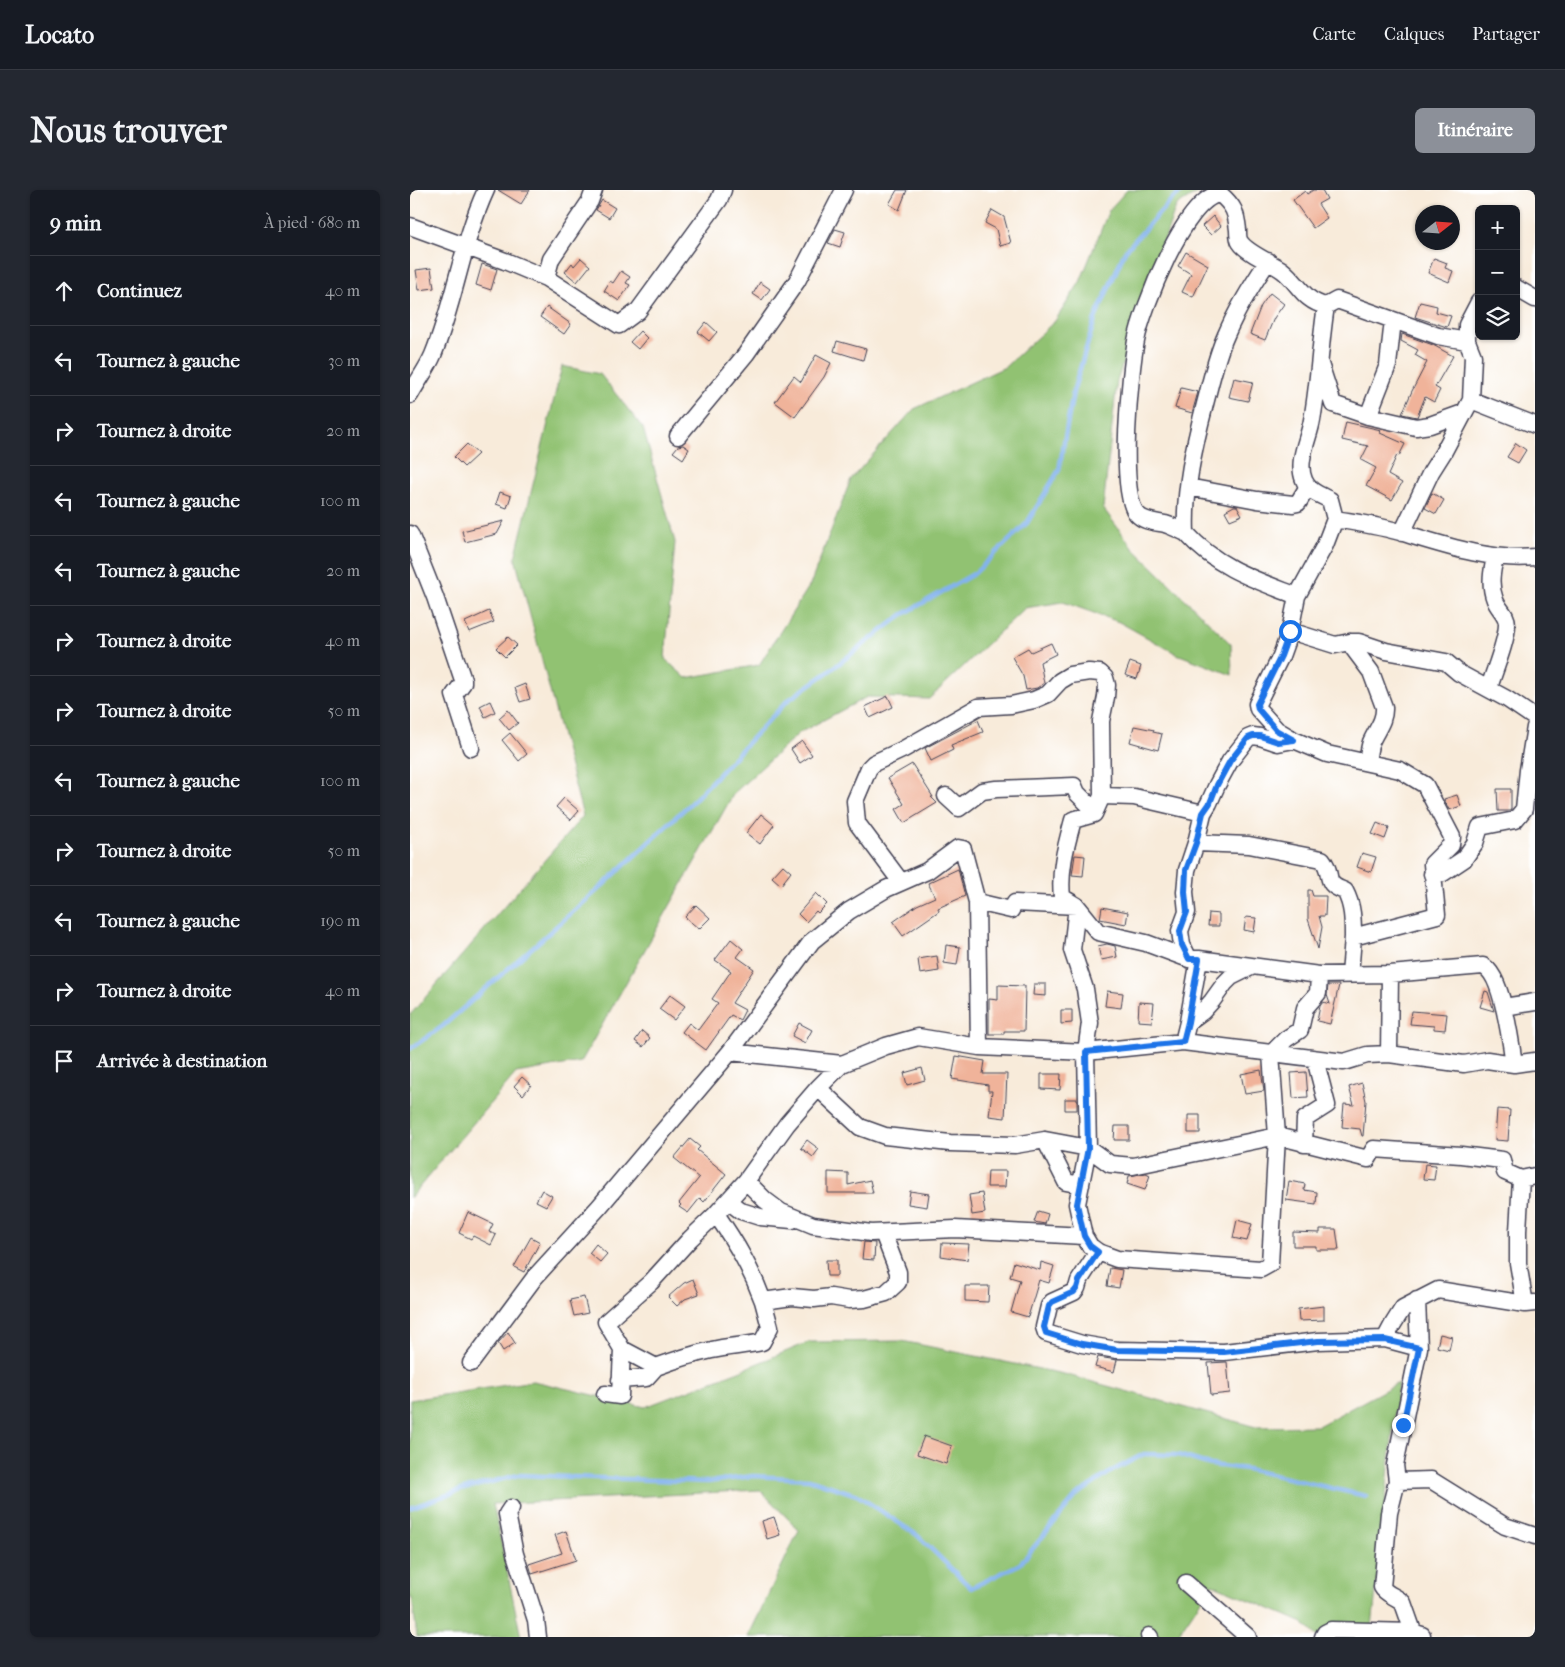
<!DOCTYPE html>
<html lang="fr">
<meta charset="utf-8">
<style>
:root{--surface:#171b24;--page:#242831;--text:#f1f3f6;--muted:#9ea1a6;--line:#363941;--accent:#8c9099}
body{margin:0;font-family:"IM FELL French Canon",serif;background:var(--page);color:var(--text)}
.controls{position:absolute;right:15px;top:15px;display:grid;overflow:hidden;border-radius:8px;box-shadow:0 1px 4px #0004}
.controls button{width:45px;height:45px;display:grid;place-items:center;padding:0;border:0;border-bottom:1px solid var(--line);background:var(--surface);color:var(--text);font:25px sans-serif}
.compass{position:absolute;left:1005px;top:15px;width:45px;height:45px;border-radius:50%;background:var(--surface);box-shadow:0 1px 4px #0004;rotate:73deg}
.stop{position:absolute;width:15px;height:15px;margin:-11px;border:4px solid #1a73e8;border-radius:50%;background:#fff}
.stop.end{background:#1a73e8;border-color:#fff;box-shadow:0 1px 5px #0008}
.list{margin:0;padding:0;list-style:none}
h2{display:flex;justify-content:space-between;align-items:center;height:65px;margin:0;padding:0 20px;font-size:21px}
h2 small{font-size:16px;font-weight:400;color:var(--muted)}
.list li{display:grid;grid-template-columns:32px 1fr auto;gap:15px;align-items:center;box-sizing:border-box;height:70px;padding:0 20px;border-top:1px solid var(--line)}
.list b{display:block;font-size:19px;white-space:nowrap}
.list em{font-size:16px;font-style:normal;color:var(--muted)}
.icon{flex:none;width:28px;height:28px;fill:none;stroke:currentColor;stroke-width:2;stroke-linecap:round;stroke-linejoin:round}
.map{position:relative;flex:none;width:1125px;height:1447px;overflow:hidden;border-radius:8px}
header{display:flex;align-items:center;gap:30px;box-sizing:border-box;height:70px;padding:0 25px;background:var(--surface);border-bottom:1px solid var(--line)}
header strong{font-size:24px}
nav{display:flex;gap:28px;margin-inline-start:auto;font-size:18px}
.intro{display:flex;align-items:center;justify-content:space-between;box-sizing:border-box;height:120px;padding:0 30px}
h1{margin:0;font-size:35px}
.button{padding:12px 22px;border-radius:8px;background:var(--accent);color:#fff;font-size:18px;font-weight:700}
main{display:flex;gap:30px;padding:0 30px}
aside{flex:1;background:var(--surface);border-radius:8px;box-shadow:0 1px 4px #0004}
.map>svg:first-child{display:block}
.green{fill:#91c272;stroke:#5a7256}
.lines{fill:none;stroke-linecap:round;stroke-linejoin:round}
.stream{stroke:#83b3ee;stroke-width:4.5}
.building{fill:#f0b39a}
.minor-casing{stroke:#424053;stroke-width:19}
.minor{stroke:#fff;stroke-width:16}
.route{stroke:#1a73e8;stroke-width:6}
</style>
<header>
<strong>Locato</strong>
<nav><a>Carte</a><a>Calques</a><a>Partager</a></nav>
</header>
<div class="intro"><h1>Nous trouver</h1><a class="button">Itinéraire</a></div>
<main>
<aside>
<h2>9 min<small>À pied · 680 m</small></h2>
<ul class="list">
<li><svg class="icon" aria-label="ahead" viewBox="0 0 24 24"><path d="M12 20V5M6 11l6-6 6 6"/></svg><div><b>Continuez</b></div><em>40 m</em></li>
<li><svg class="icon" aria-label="left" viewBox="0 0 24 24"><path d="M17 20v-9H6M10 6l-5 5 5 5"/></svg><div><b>Tournez à gauche</b></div><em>30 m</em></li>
<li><svg class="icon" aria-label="right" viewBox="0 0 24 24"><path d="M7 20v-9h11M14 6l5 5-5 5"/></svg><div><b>Tournez à droite</b></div><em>20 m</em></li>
<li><svg class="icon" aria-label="left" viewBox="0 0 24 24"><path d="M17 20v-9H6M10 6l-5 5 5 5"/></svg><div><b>Tournez à gauche</b></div><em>100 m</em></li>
<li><svg class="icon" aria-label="left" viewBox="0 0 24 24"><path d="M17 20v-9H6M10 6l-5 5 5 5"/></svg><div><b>Tournez à gauche</b></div><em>20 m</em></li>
<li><svg class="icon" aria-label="right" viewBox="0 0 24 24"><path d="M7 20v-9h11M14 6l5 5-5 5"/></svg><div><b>Tournez à droite</b></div><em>40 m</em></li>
<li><svg class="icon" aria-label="right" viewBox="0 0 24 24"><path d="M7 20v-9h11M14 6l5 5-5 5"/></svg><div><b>Tournez à droite</b></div><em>50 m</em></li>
<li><svg class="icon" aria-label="left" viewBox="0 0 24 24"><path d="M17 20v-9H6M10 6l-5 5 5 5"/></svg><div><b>Tournez à gauche</b></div><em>100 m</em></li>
<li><svg class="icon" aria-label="right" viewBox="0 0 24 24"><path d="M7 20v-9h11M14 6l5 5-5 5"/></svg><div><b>Tournez à droite</b></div><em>50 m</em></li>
<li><svg class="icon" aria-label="left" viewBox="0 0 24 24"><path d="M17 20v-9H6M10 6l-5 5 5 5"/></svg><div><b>Tournez à gauche</b></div><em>190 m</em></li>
<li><svg class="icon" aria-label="right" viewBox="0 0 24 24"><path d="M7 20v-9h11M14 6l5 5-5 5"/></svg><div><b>Tournez à droite</b></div><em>40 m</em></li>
<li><svg class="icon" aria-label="arrive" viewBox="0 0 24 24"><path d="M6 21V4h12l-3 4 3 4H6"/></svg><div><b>Arrivée à destination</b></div></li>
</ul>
</aside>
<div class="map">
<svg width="1125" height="1447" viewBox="0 0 1125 1447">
<rect width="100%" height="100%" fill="#fff"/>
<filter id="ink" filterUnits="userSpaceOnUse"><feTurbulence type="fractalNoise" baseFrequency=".02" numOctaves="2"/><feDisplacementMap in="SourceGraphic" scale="10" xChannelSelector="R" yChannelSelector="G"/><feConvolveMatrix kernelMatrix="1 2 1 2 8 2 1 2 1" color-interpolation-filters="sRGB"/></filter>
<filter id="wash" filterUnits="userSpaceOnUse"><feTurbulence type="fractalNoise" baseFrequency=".0096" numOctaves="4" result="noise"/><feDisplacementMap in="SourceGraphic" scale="20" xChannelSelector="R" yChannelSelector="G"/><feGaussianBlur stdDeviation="1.12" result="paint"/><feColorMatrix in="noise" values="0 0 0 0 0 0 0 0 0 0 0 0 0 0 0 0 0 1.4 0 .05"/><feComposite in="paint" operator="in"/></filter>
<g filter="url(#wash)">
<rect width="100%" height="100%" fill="#f8ebda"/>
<!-- green -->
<path class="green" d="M717,0H792L766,16L707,191L693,318L723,358L821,454L822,485L767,464L709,432L653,412L615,418L519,509L457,507L389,543L324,603L171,872L106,883L0,1008V825L173,626L105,368L152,176L190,184L233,238L265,352L255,469L276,488L349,475L400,395L441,289L504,219L595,177L645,131L670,92L699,20Z
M492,1151L654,1184L846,1237L908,1236L988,1193L961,1447H908L893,1433L802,1394L766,1447H338L389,1340L350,1300L83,1314L111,1447H7L2,1408H0V1210L123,1191L235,1217L329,1181L399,1152Z"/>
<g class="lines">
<!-- stream -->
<path class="stream" d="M0,859L33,836L191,697L285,609L377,511L418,482L492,425L565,383L617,333L649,280L663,202L685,129L715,61L763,8L774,0
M0,1318L54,1299L108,1285L298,1292L343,1286L399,1289L447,1305L507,1345L561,1398L610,1374L667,1305L702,1281L734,1264L768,1265L801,1275L837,1279L956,1306"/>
</g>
<g id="blocks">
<!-- building -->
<path class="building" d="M88,0H120L111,14Z
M487,0H497L489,20L479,14Z
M903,0H912L917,9L908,14L917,28L903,38L883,10L895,1L897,4Z
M192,10L205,18L199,28L186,20Z
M582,20L594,27L601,53L590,56L586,39L575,33Z
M803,26L811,36L801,45L792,36Z
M425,39L435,42L430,57L418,53Z
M776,62L798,75L783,107L772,102L781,84L768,76Z
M171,68L180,76L167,92L155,82L162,73L164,76Z
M1024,68L1037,73L1035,78L1043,81L1039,92L1018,83Z
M72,74L87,79L81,100L66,95Z
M21,78L24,98L9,100L6,80Z
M211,81L220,87L216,93L220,95L209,111L194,101L200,91L203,93Z
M350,92L360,99L352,110L343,104Z
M860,103L874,114L864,128L855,150L840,144L851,116Z
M1010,112L1027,116L1026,122L1041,126L1037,137L1005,127Z
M137,117L161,134L154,144L130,127Z
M296,132L307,142L299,151L288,142Z
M230,141L237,148L228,159L220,152Z
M992,144L1023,155L1043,166L1025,197L1030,200L1024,212L1015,207L1007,227L992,224L1002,201L1017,172L1005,165L1008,160L991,151Z
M427,151L456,159L453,170L424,161Z
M406,165L421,173L414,187L385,227L365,212L384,186L391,192Z
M824,188L843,192L838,211L819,207Z
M771,198L788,202L782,223L765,218Z
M936,232L971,240L970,243L995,254L989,266L987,265L978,285L992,293L982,310L956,296L966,278L951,270L958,256L932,250Z
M1106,253L1116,260L1108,273L1097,267Z
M57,254L68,264L54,277L44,267Z
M273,255L279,259L273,269L263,262L268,256Z
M90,302L101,306L97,318L86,314Z
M1022,303L1034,310L1026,324L1015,318Z
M824,316H827L832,325L820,330L815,321Z
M94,331L87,344L55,352L52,341Z
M79,421L84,432L59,442L55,432Z
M98,447L107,455L95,467L86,458Z
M641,453L646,464L630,472L634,493L627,498L616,500L613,486L602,467L618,458L621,462Z
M720,472L731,476L727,489L715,485Z
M115,494L120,509L110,512L105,498Z
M478,506L483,517L460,528L455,517Z
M80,511L85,522L75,527L70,516Z
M98,520L108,533L99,540L89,528Z
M568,530L573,542L541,555L543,560L521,571L515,558Z
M724,536L744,540L743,542L752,544L748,560L720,552Z
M100,543L117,564L109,571L92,550Z
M392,551L402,565L390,573L381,559Z
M502,574L523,607H521L527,613L494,633L486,619L494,614L478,588Z
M1087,599H1101V619L1100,621H1088Z
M1047,605L1051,616L1039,620L1034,609Z
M154,608L169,621L161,630L146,617Z
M351,624L364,635L350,654L336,643Z
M967,633L979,638L975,649L962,644Z
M952,663L966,667L961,682L947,677Z
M665,665L675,666L673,686L662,685Z
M373,675L381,682L371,695L362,687Z
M548,679L555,706L528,718L529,721L493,746L483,732L507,715L525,707L518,693Z
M898,700H901L903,706H916L915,726H909L912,737L908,759L898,729Z
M406,703L417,714L408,723L406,721L396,732L388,724Z
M286,715L300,728L289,739L275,727Z
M692,717L718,722L716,734L690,729Z
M799,723L809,724V736H798Z
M836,727L846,728L844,742L834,740Z
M321,749L333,759L327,767L344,779L322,813L335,820L330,830L321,825L296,860L272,842L279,833L288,840L308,813L302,809L321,781L305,770Z
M697,754L705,756L707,767L691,770L688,756Z
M536,755L550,757L547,775L534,773Z
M527,766L529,781L510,784L508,769Z
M624,794H636V806L623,805Z
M588,795L615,796L614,841H594V844H579V809L588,810Z
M918,795H929L920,834L907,831L910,816L913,812L920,814L917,805Z
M697,801L713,803L711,818L695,816Z
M1075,801L1078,802L1084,821L1070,817Z
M260,805L275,816L264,830L249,819Z
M729,812L744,813L742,832L728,831Z
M651,820H662V833L651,834Z
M1002,821L1037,824L1035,840L1024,839V836L1000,834Z
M389,833L402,840L395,853L382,846Z
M232,841L240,848L233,857L225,851Z
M546,866L575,871L573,884H597L595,928L579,926L582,901H578V895L542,889Z
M512,878L515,890L497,895L494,883Z
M851,880L854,901L835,904L831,884Z
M896,882L898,907L883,908L881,883Z
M631,884H651L650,900L631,899Z
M112,887L121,895L113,905L104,896Z
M952,893L956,911L953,946H952L950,939L932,937L934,914L944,915L939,897Z
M655,909H667V920H655Z
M1087,919L1100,920L1098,951L1085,950Z
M778,925H790V943H778Z
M705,936H719V950H704Z
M280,949L290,957L287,960L316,984L294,1012L290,1008L278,1023L269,1017L271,1015L269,1013L289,988L264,968Z
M397,950L409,959L403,967L391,958Z
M1015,974L1026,975L1024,990L1013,989Z
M578,981H596L595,997H577Z
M418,982L438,983V995L460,990L463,1003H418Z
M736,983L740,985L735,1000L717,994L719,986Z
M879,991L895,994L894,1000L907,1002L906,1014L876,1010Z
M132,1000L142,1006L136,1016L126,1011Z
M500,1001L519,1004L517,1017L498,1014Z
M572,1003L575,1023L562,1025L559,1005Z
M628,1021L638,1024L635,1034L624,1032Z
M58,1022L83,1034L79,1042L86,1045L81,1055L63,1046L61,1049L49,1043Z
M827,1030L842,1034L837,1051L823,1048Z
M910,1039H926L929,1060H906V1056H883V1042L910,1043Z
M121,1047L130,1052L114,1082L104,1077Z
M454,1052L465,1053L464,1070L452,1069Z
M532,1053L559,1054L557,1070L531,1066Z
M186,1054L197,1064L190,1072L179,1063Z
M416,1070H427V1086H417Z
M604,1072L630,1080L631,1072L644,1076L639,1093L629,1090L618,1127L601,1122L610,1090L600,1087Z
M700,1078L712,1080L709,1098L697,1096Z
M283,1089L289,1104L275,1109L267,1116L258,1107L274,1093Z
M555,1096H579L578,1112L555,1111Z
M174,1107L178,1123L164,1126L160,1110Z
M914,1116V1130L889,1131L888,1119Z
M98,1142L105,1153L93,1161L88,1153Z
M1030,1144L1042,1147L1039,1160L1027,1157Z
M688,1167L707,1170L704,1182L685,1177Z
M817,1172L820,1203L801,1205L798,1173Z
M514,1246L542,1256L536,1274L507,1264Z
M364,1327L370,1345L357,1349L352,1331Z
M156,1341L166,1370L122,1384L119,1374L152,1363L145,1345Z"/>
</g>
</g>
<g filter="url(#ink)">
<use href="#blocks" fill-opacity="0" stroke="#424053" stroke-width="1"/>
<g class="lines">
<defs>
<path id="minor" d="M0,36L95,71L136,88L209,135L228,121L309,10L313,0
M858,71C842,95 827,119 816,145C806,167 801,191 795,214C784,256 774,300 776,343C807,378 846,390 887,406
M136,88L141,69L180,11L184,0
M1106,98L1125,109
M1057,151V135L1069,112
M910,174L923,214L958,226L1006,237L1020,235L1053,223
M0,205C7,192 17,179 23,165C45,111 52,52 76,0
M1061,210L1125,235
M958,226L978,175L983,130
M268,246L336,164L387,91L434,0
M778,297L847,310L883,314L888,313L897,298
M925,329L915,355L887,406L880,441L871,466L847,514L848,519L867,540L884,550L917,564L990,580L1015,595L1042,647L1041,655L1022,674L1027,725L943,747L940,785
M776,343C769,340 762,336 755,334C746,332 734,332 727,324C708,303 720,181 726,151C732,120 775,7 810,4C824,16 826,22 828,40C828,44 828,49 830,52C837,63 860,72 872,80C889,93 893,111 916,116
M992,343L1021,282L1033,263L1061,210L1063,166L1057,151L1028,146L927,110L916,116C910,154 909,192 902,230C899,249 886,271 894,290C898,301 910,305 920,310L925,329C948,333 971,336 993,343C1036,356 1080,371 1125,367
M0,344L25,407L53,490V493L44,505L61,558
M880,441L925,455L940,452H949L976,461L1036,472L1049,483L1097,509L1125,528
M940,452L943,458L961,482L974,517C975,531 966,540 961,552C959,558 958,565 957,572
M1079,498C1084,481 1097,451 1097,434C1097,424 1088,419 1085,410C1079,395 1082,381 1085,367
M536,606L549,618L572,601L586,599L664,596L667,603L685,621
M692,606L724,607L793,623
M786,653L839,655L912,669C925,685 911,693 935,701C943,716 943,730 943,747
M1022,684L1033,683L1054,669L1065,653L1070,637L1105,630L1114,619L1118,580L1125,537
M491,692L447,633L445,611L459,578L464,573L492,560L568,517L601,515L624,510L638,504L650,491L660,485L679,482L690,483L695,488L697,495L696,507L691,531L692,606L684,624L663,630C656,656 649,680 652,707L667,716L662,760L675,799L680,833L676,862L678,958L667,1014L674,1046L680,1056L688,1062L707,1069L851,1079L860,1074L867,946L861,864L876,849L890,840L895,818L908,803L909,785
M567,712L601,720L605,713L667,716L688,742L736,753L779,769H789L909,785L980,784L1073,776C1092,784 1101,853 1104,874
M779,769L772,755L770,741L777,722L775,702L777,680L786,653L793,623L799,613L807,595L820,571L838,548L843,546L850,547L868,553L884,550
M1094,817L1125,812
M778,832L793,821L802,811L815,793L821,787L841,777
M773,852L778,832L789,769
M320,862L402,751L439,721L476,699L517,681L548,658L553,659L567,712L569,857
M979,864L980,784
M408,898L450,937L475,946L540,953L605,955L635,950L678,958L700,974L723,976L867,946L958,969L964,959L1051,965L1092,970L1095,982L1111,989L1125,986
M635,950L656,992L671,995
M894,954L895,929L917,915L905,869
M1111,989L1108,1041V1073L1115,1114
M336,991L355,1010L371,1022L403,1035L461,1043L545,1039L674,1046
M318,1011L331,1021L350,1027L382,1030
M306,1024C326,1053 341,1078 353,1111L382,1107L404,1109L421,1107L439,1110L454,1109L476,1103L488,1092V1082L473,1043
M688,1062L669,1091L667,1098L664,1102L642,1112L639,1116L634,1137L636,1143L672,1154L707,1160L814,1162L908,1151L975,1149L1009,1158
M975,1149L983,1134L993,1118L1028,1100L1115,1114L1125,1113
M212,1159L246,1177C265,1170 283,1164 302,1160C318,1156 335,1156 352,1152L360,1137L353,1111
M61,1173L125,1087L189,1017L320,862L432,874L476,856L508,847L569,857L676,862L773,852L934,872L957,865L979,864L1054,874L1077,870L1104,874L1125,871
M210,1190L236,1188L246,1177
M195,1204L210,1206L212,1159L196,1132L241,1092L280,1049L306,1024L336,991L377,934L408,898L432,874
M987,1291L1021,1290L1095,1336L1125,1346
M101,1318L97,1324L105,1364L126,1430L128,1447
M776,1393L838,1447
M739,1446L740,1447
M913,1447L915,1443L921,1440L1003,1442L1012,1445
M1005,1447L993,1413C987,1406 976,1405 972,1397L979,1323L987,1291L985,1275L1009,1158L1007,1110"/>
</defs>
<!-- minor casing -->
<use href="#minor" class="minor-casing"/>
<!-- minor -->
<use href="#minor" class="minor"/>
</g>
</g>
<g class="lines" filter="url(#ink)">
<!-- route -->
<path class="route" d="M880,441L871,466L847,514L848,519L866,540L884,550L868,552L850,546H843L838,548L820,571L807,595L800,613L793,623L786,653L776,680L775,702L777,722L770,741L772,755L779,769H789L778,832L773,852L676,862L678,958L667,1014L674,1046L680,1056L688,1062L669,1091L667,1098L664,1102L642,1112L639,1116L634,1137L636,1143L672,1154L707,1160L814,1162L908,1151L975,1150L1009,1158L993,1235"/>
</g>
</svg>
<div class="controls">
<button>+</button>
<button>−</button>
<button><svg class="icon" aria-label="layers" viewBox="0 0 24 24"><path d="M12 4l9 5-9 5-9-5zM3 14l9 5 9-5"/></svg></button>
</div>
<svg class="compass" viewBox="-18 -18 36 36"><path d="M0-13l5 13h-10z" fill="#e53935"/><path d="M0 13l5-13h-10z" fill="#9ea1a6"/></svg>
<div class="stop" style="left:880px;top:441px"></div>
<div class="stop end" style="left:993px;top:1235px"></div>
</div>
</main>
